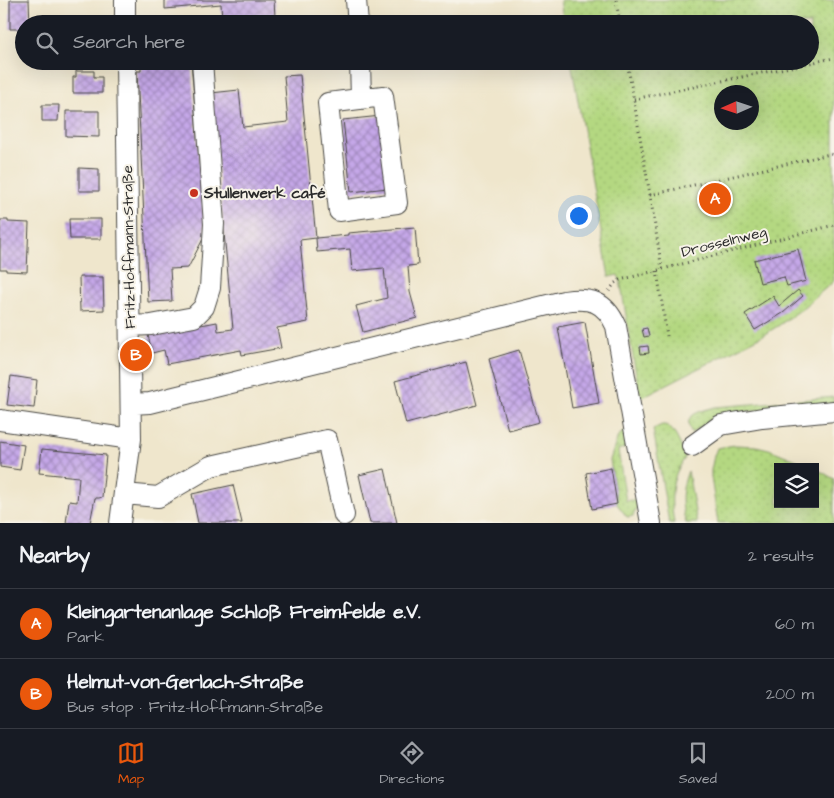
<!DOCTYPE html>
<meta charset="utf-8">
<style>
:root{--surface:#171b24;--page:#20242c;--text:#f1f3f6;--muted:#9ea1a6;--line:#363941;--accent:#ea580c}
body{margin:0;font-family:"Architects Daughter",sans-serif;background:var(--page);color:var(--text)}
.controls{position:absolute;right:15px;bottom:15px;display:grid;overflow:hidden;border-radius:0px;box-shadow:0 5px 20px #0002}
.controls button{width:45px;height:45px;display:grid;place-items:center;padding:0;border:0;border-bottom:1px solid var(--line);background:var(--surface);color:var(--text);font:25px sans-serif}
.compass{position:absolute;left:714px;top:85px;width:45px;height:45px;border-radius:50%;background:var(--surface);box-shadow:0 5px 20px #0002;rotate:267deg}
.you{position:absolute;left:578px;top:215px;width:18px;height:18px;margin:-12px;border:4px solid #fff;border-radius:50%;background:#1a73e8;box-shadow:0 0 0 8px #1a73e833}
.badge{display:grid;place-items:center;width:32px;height:32px;border-radius:50%;background:var(--accent);color:#fff;font-size:16px;font-weight:700}
.pin{position:absolute;translate:-50% -50%;border:2px solid #fff;box-shadow:0 1px 5px #0006}
.list{margin:0;padding:0;list-style:none}
h2{display:flex;justify-content:space-between;align-items:center;height:65px;margin:0;padding:0 20px;font-size:21px}
h2 small{font-size:16px;font-weight:400;color:var(--muted)}
.list li{display:grid;grid-template-columns:32px 1fr auto;gap:15px;align-items:center;box-sizing:border-box;height:70px;padding:0 20px;border-top:1px solid var(--line)}
.list b{display:block;font-size:19px;white-space:nowrap}
.list p{margin:0;font-size:16px;white-space:nowrap;color:var(--muted)}
.list em{font-size:16px;font-style:normal;color:var(--muted)}
.icon{flex:none;width:28px;height:28px;fill:none;stroke:currentColor;stroke-width:2;stroke-linecap:round;stroke-linejoin:round}
.map{position:relative;flex:none;width:834px;height:523px;overflow:hidden}
.search{position:absolute;background:var(--surface);box-shadow:0 5px 20px #0002;left:15px;right:15px;top:15px;height:55px;display:flex;align-items:center;gap:12px;box-sizing:border-box;padding:0 18px;border-radius:28px;color:var(--muted);font-size:19px}
.sheet{height:205px;background:var(--surface)}
nav{display:flex;justify-content:space-around;align-items:center;box-sizing:border-box;height:70px;border-top:1px solid var(--line);background:var(--surface);font-size:14px;color:var(--muted)}
nav a{display:grid;justify-items:center;gap:2px}
nav .on{color:var(--accent)}
.map>svg:first-child{display:block}
.grass{fill:url(#grass-dots);stroke:#708256;fill-rule:evenodd}
.building{fill:url(#building-cross-hatch)}
.lines{fill:none;stroke-linecap:round;stroke-linejoin:round}
.minor-casing{stroke:#484743;stroke-width:22}
.path{stroke:#484743;stroke-width:3;stroke-dasharray:1 4;stroke-linecap:butt}
.minor{stroke:#fff;stroke-width:20}
.poi-dot{fill:#c8321e;stroke:#f7f3e8;stroke-width:2}
.labels{text-anchor:middle;dominant-baseline:central;stroke-width:4;stroke-linejoin:round;paint-order:stroke}
.poi-label{font-size:15px;font-weight:bold;fill:#2b2b2b;stroke:#f7f3e8;text-anchor:start}
.street-label{font-size:15px;fill:#2b2b2b;stroke:#f7f3e8}
</style>
<div class="map">
<svg width="834" height="523" viewBox="0 0 834 523">
<defs>
<pattern id="grass-dots" width="8" height="8" patternUnits="userSpaceOnUse" patternTransform="scale(1.25)"><rect width="8" height="8" fill="#b4d881"/><path d="M2 2h.1M6 6h.1" fill="none" stroke="#9bba70" stroke-width="1.8" stroke-linecap="round"/></pattern>
<pattern id="building-cross-hatch" width="8" height="8" patternUnits="userSpaceOnUse" patternTransform="scale(1.25)"><rect width="8" height="8" fill="#c5a7e8"/><path d="M0 0l8 8M0 8l8-8" fill="none" stroke="#a088bc"/></pattern>
</defs>
<rect width="100%" height="100%" fill="#f7f3e8"/>
<filter id="ink" filterUnits="userSpaceOnUse"><feTurbulence type="fractalNoise" baseFrequency=".02" numOctaves="2"/><feDisplacementMap in="SourceGraphic" scale="10" xChannelSelector="R" yChannelSelector="G"/><feConvolveMatrix kernelMatrix="1 2 1 2 8 2 1 2 1" color-interpolation-filters="sRGB"/></filter>
<filter id="wash" filterUnits="userSpaceOnUse"><feTurbulence type="fractalNoise" baseFrequency=".0096" numOctaves="4" result="noise"/><feDisplacementMap in="SourceGraphic" scale="20" xChannelSelector="R" yChannelSelector="G"/><feGaussianBlur stdDeviation="1.12" result="paint"/><feColorMatrix in="noise" values="0 0 0 0 0 0 0 0 0 0 0 0 0 0 0 0 0 1.4 0 .05"/><feComposite in="paint" operator="in"/></filter>
<g filter="url(#wash)">
<rect width="100%" height="100%" fill="#efe6cc"/>
<!-- grass -->
<path class="grass" d="M560,0H834V281L799,311L778,326L758,338L640,398L620,280L618,275L609,277L571,61H810V24H564ZM722,92H752V122H722Z
M834,397V404L728,413L711,419L692,433C680,414 702,411 715,407Z
M662,425C665,425 667,425 670,428C676,433 683,450 685,458C670,479 670,498 674,523H669L653,429Z
M626,430L629,447L618,450L626,501L638,499L639,503L633,516L627,517L617,504L610,460L618,436Z
M735,445L756,446L769,449L813,467H778V504H815V468L834,479V523H718L711,477V470L714,456L717,448Z
M688,471L697,523H686C680,504 681,489 688,471Z"/>
<g id="blocks">
<!-- building -->
<path class="building" d="M10,0H29L30,24H24V29H10Z
M165,0H274L275,16L222,20L221,4L165,9Z
M78,61H104V64H78Z
M141,61H191L205,235L188,268L170,269L172,301L148,302L137,71H141Z
M76,71H94V77H102V93H73V77H76Z
M300,75L316,238L300,240L308,322L277,328L281,348L242,355L241,350L167,364L164,350L152,353L148,335L217,322L218,331L233,329L211,93L239,90L243,127L288,122L284,76Z
M42,105H59L58,121H42Z
M66,111H99V137L66,136Z
M381,116L388,188L351,192L343,120Z
M79,168L99,169V191H79Z
M69,219H101V239H70Z
M0,220H8V222L29,223L27,272L6,271V269H0Z
M415,227L418,265L408,266L410,292L417,318L363,332L356,306L387,298L384,268L352,271L350,249L317,252L316,238L348,235V233Z
M798,249L806,281L787,286L784,277L760,283L754,260Z
M79,277H103L104,310L80,311Z
M798,290L803,296L783,313L755,330L745,314L773,296L779,306Z
M585,322L599,403L572,408L558,327Z
M647,328L649,336L644,337L642,329Z
M648,346L649,353L641,354L640,347Z
M519,350L539,422L508,430L489,359Z
M466,362L477,405L406,424L395,381Z
M11,376L37,380L34,408L7,405Z
M0,441L24,445L20,470L0,467Z
M42,449L106,455L102,497L99,498H95L90,523H66L69,501L77,502L79,477L39,473Z
M611,468L617,504L592,509L586,473Z
M385,469L397,523H370L359,475Z
M233,485L242,523H198L192,494Z"/>
</g>
</g>
<g filter="url(#ink)">
<use href="#blocks" fill-opacity="0" stroke="#484743" stroke-width="1"/>
<g class="lines">
<defs>
<path id="minor" d="M125,0V24
M356,0L358,24
M360,61L361,99
M383,96L397,203L339,211L328,103Z
M130,326L151,325L194,317L204,307L210,288L214,224L202,61
M131,404L150,403L564,301C590,297 605,301 616,326L651,523
M0,420L131,439
M692,446L721,425L762,418L834,411
M124,494L158,497L211,466L327,440L344,515
M120,523L131,439L126,61"/>
</defs>
<!-- minor casing -->
<use href="#minor" class="minor-casing"/>
<!-- path -->
<path class="path" d="M616,0L620,24
M627,61L650,195L662,269
M634,99L834,58
M650,195L830,154L834,155
M657,271L667,336
M609,291L615,283L620,280L834,225"/>
<!-- minor -->
<use href="#minor" class="minor"/>
</g>
</g>
<!-- markers -->
<circle class="poi-dot" cx="194" cy="193" r="5"/>
<g class="labels">
<!-- poi labels -->
<g class="poi-label">
<text x="204" y="193">Stullenwerk café</text>
</g>
<!-- street labels -->
<g class="street-label">
<text transform="translate(724 242) rotate(-14)">Drosselnweg</text>
<text transform="translate(129 247) rotate(-91)">Fritz-Hoffmann-Straße</text>
</g>
</g>
</svg>
<div class="controls">
<button><svg class="icon" aria-label="layers" viewBox="0 0 24 24"><path d="M12 4l9 5-9 5-9-5zM3 14l9 5 9-5"/></svg></button>
</div>
<svg class="compass" viewBox="-18 -18 36 36"><path d="M0-13l5 13h-10z" fill="#e53935"/><path d="M0 13l5-13h-10z" fill="#9ea1a6"/></svg>
<div class="you"></div>
<div class="pin badge" style="left:715px;top:199px">A</div>
<div class="pin badge" style="left:136px;top:355px">B</div>
<div class="search"><svg class="icon" aria-label="search" viewBox="0 0 24 24"><circle cx="10" cy="10" r="6"/><path d="M15 15l6 6"/></svg>Search here</div>
</div>
<section class="sheet">
<h2>Nearby<small>2 results</small></h2>
<ul class="list">
<li><span class="badge">A</span><div><b>Kleingartenanlage Schloß Freimfelde e.V.</b><p>Park</p></div><em>60 m</em></li>
<li><span class="badge">B</span><div><b>Helmut-von-Gerlach-Straße</b><p>Bus stop · Fritz-Hoffmann-Straße</p></div><em>200 m</em></li>
</ul>
</section>
<nav>
<a class="on"><svg class="icon" aria-label="map" viewBox="0 0 24 24"><path d="M3 6l6-2 6 2 6-2v14l-6 2-6-2-6 2zM9 4v14M15 6v14"/></svg>Map</a>
<a><svg class="icon" aria-label="directions" viewBox="0 0 24 24"><path d="M12 3l9 9-9 9-9-9zM9 14v-3h6M13 9l2 2-2 2"/></svg>Directions</a>
<a><svg class="icon" aria-label="saved" viewBox="0 0 24 24"><path d="M7 4h10v16l-5-4-5 4z"/></svg>Saved</a>
</nav>
